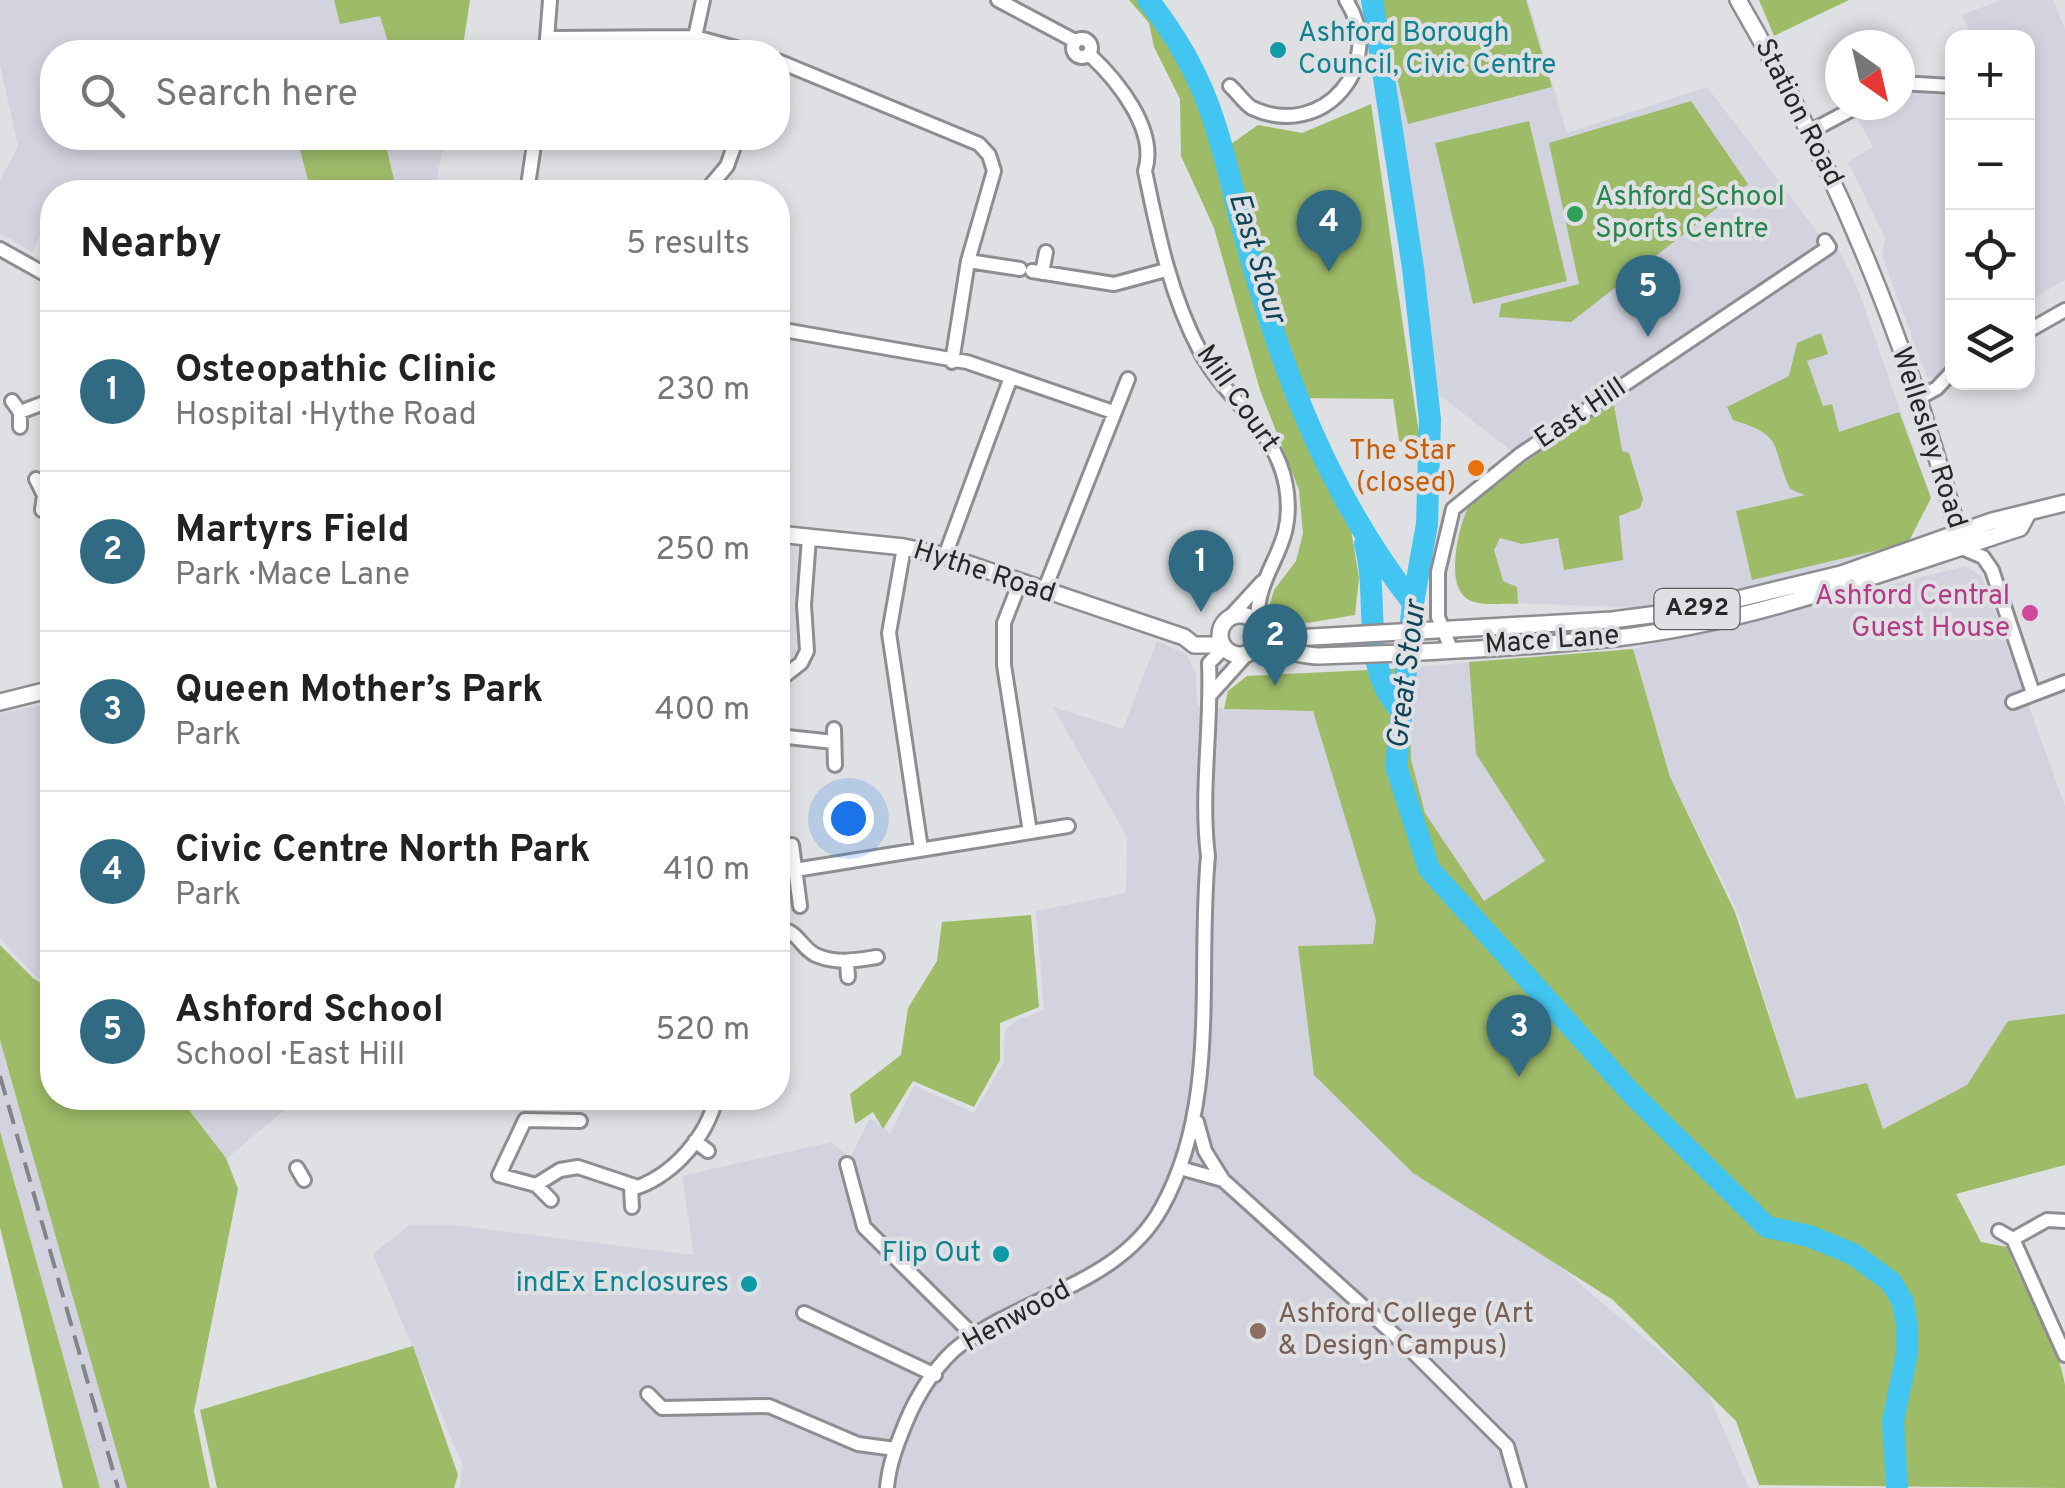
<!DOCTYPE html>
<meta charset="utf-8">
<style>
:root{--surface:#fff;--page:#f6f6f6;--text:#222;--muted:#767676;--line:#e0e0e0;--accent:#306b83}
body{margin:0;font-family:Overpass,sans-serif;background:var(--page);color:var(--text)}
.controls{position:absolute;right:30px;top:30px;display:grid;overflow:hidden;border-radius:20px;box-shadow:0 5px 15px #0003}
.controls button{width:90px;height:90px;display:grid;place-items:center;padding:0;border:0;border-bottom:2px solid var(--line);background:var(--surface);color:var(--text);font:50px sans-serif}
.compass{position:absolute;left:1825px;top:30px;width:90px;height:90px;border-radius:50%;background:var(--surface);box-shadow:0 5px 15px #0003;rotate:146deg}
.you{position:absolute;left:848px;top:818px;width:35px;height:35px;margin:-25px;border:8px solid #fff;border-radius:50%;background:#1a73e8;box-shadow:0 0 0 15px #1a73e833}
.badge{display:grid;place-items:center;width:65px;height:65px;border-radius:50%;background:var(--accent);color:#fff;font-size:32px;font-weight:700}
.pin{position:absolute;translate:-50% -82px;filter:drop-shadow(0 2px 5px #0008)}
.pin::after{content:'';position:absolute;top:52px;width:35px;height:30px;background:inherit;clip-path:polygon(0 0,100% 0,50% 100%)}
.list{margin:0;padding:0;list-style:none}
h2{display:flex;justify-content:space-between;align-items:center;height:130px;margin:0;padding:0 40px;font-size:42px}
h2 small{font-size:32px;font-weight:400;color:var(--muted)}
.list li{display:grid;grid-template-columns:65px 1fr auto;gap:30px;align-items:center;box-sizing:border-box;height:160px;padding:0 40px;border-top:2px solid var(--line)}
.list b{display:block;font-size:38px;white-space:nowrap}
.list p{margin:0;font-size:32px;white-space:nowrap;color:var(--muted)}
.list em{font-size:32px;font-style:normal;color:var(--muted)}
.icon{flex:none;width:55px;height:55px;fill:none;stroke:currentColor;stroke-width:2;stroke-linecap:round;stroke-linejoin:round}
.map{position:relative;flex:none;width:2065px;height:1488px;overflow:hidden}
.search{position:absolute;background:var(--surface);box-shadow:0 5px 15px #0003;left:40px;top:40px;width:750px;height:110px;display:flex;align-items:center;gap:25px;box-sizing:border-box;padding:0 35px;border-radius:40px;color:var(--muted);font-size:38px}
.panel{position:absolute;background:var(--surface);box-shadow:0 5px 15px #0003;left:40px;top:180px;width:750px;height:930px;border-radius:40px}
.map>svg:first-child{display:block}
.built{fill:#d2d3de}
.green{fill:#9ebb68}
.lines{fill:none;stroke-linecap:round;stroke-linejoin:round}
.river{stroke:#42c5f0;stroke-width:22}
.minor-casing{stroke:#8e8e92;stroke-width:18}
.major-casing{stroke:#8e8e92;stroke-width:20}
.minor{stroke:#fff;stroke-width:12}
.major{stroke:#fff;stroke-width:15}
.rail{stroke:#838487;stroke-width:4;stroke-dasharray:20 10;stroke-linecap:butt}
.culture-dot{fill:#0f9aa8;stroke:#dfe0e4;stroke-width:4}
.leisure-dot{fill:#2e9e5b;stroke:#dfe0e4;stroke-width:4}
.food-dot{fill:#e8710a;stroke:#dfe0e4;stroke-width:4}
.hotel-dot{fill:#d1479c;stroke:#dfe0e4;stroke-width:4}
.education-dot{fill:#8d6e63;stroke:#dfe0e4;stroke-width:4}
.labels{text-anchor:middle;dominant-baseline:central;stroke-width:8;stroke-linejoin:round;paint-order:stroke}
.shield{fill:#dfe0e4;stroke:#5e5e61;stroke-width:2.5}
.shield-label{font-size:25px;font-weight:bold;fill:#272729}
.culture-label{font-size:28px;fill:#0d838f;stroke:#dfe0e4;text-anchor:end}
.street-label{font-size:28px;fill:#272729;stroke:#dfe0e4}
.leisure-label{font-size:28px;fill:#27864d;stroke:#dfe0e4;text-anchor:start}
.food-label{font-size:28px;fill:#c56008;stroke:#dfe0e4;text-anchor:end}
.hotel-label{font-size:28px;fill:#b23c85;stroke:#dfe0e4;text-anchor:end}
.education-label{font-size:28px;fill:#785e54;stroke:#dfe0e4;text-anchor:start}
.water-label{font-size:30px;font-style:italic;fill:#0f4759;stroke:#dfe0e4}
</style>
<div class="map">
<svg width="2065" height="1488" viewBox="0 0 2065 1488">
<rect width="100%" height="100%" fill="#dfe0e4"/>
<!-- built -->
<path class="built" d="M0,0H470L462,52H52V138H445L434,192H89L69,183L63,192H52V213L32,252L0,233V180L18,147L0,64Z
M1373,0H1528L1567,133L1707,87L1829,247L1839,250L1857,287L1931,498L1908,543L1752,588L1637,608L1471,601L1458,590L1454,576L1462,515L1472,501L1526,462L1429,387Z
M2001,0H2053L2065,29V280L2028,301V38L1972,37L1962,15Z
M1902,89L1941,96L1952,90V364L1938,378L1927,377L1882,256L1885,238L1848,162L1873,147L1856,115L1873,105H1900Z
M1966,566L1982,577L2065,806V1014L2008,1021L1967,1085L1882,1129L1796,1099L1736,908L1670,777L1633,649Z
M1157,641L1186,654L1196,673L1197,705L1234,710L1313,711L1376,920L1373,944L1299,946L1319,1082L1472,1193L1707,1391L1749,1488H460L462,1463L373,1254L409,1225H454L694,1255L682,1176L831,1142L850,1158L870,1118L890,1134L914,1085L974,1113L1004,1062L1005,1030L1018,1020L1044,1010L1036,911L1126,893L1127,837L1053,707L1123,729Z
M1469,662L1476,754L1545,861L1483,902L1425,813L1411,759L1409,668Z
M52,704V987L36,977L0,938V713Z
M0,1040L28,1134L127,1488H100L0,1131Z
M182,1098H299L226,1159Z"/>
<!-- green -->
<path class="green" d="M334,0H470L462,52H391L380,16L340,24Z
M1129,0H1146L1196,69L1215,117L1284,376L1332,497L1350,523L1359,578L1355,615L1307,623L1277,619L1269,607L1274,590L1296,561L1303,533L1299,490L1260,390L1214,228L1181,156L1180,99L1154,47L1149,23Z
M1379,0H1526L1552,87L1408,124Z
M1759,0H1849L1774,36Z
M1691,101L1748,184L1571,322L1499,317L1501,304L1579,284L1549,143Z
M1371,104L1415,408L1422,450L1399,441L1393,399L1298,398L1228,146L1258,125L1302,133Z
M1529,121L1567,281L1473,304L1435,143Z
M297,138H384L397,192H311Z
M1821,333L1828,354L1807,361L1823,406L1832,404L1839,432L1899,412L1931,498L1908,543L1752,580L1736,511L1805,495L1790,489C1770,445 1786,436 1733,420L1727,407L1789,376L1797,343Z
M1609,402L1614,405L1622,451L1629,453L1643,499L1640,508L1619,516L1623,560L1564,570L1558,538L1522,544L1500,538L1494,550L1503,581L1517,587L1518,604C1505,603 1483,606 1471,601C1442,589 1459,520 1472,501Z
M1633,649L1670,777L1735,912L1796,1099L1867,1083L1883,1129L1967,1085L2008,1021L2065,1014V1165L1956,1194L1981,1242L2007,1247C2024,1293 2057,1337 2065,1385C2065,1417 2065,1455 2065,1488L1759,1485L1736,1421L1613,1300L1413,1173L1314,1075L1298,946L1373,944L1376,920L1313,711L1224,709L1228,691L1247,676L1409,668L1411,759L1425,813L1484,901L1545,861L1476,754L1469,662Z
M1031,915L1039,1007L1000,1023V1060L974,1107L913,1081L883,1129L873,1112L855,1124L850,1094L901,1055L908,1008L937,961L942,922Z
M0,945L33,978L52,990V1098H180L226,1158L238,1189L194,1411L210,1488H127L0,1040Z
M0,1131L3,1142L100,1488H63L0,1227Z
M413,1346L458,1475L454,1488H217L200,1410Z"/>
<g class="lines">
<!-- river -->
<path class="river" d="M1148,0C1215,85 1220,145 1247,245C1283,374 1330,497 1413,603
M1372,0L1413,268L1430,420L1427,524L1413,603L1396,766L1429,869L1632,1094L1767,1227L1809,1236L1853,1254L1891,1282L1903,1302L1907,1326V1354L1893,1421L1897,1488
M1365,544C1380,599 1359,669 1402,711"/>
<defs>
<path id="minor" d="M998,0L1075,41
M695,37L703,0
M549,38L695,37L751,52
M1073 48a9 9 0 1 1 18 0a9 9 0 1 1-18 0Z
M546,52L550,0
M1089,54C1117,80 1158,130 1145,171C1158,234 1170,295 1201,353C1227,401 1276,429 1286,486C1297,551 1257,565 1257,623
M778,61L979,144L989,155L994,171L968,261L952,362
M1900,83L1952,86
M1230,86C1237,92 1245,104 1252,108C1323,141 1388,65 1346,0
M1811,131L1860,105
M527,192L535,138
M705,192L727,166L737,138
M0,249L52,278
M968,261L1020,269
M1032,271L1114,284L1166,270
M1042,273L1046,252
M778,329L967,362L1113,412
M2028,331L2065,310
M1917,399L1937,388L1952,372
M12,401L20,412V427
M20,412L52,400
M36,479L44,495L42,510
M904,547L889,633L921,849
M1962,548L1983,557L1992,570L2033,693
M945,556L1011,377
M1020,582L1004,623V665L1030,832
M1044,591L1128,379
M1229,618L1262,582
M1451,649L1438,617V572L1453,509L1521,454L1829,247L1825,241
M778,681L801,663L807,651L804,605L809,538
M1211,694L1246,655
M2013,702L2065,682
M834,729L835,765
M778,736L834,742
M792,845L800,906
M795,870L1068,826
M778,930C798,928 801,950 818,956C838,964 857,960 877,957
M847,962L848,977
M580,1121L525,1120L499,1175L536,1185L560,1170L578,1167L638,1187C675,1173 707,1136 716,1098
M1197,1122L1205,1151L1223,1180L1410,1349L1507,1446L1519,1488
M695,1141L708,1151
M847,1164L864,1227L975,1337
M297,1168L304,1180
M1180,1168L1223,1180
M536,1185L551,1200
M631,1188L632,1207
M1999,1231L2013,1239
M2013,1239L2065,1355
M2013,1239L2047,1220L2065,1221
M804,1313L935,1375
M648,1394L662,1408L769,1406L858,1444L895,1449
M887,1488C889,1464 897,1444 906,1422C917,1395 938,1361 963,1343C1026,1296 1121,1283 1162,1207C1220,1102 1197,972 1208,856C1200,792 1212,727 1209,663L1224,648"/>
<path id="major" d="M1738,0C1836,168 1911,351 1960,540
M778,534L904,547L945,556L1184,637L1194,645H1222
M1220 635a20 20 0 1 1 40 0a20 20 0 1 1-40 0Z
M1260,630L1294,638L1612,620L1697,609L1841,574L1992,521L2065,503
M1252,652C1274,643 1296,656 1319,656C1418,653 1518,648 1616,638C1757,622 1886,571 2020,528L2027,515
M0,702L52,689"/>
</defs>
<!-- minor casing -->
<use href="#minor" class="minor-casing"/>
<!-- major casing -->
<use href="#major" class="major-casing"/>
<!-- minor -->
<use href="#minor" class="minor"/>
<!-- major -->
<use href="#major" class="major"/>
<!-- rail -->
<path class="rail" d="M0,1076L118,1488"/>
</g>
<!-- markers -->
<g class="culture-dot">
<circle cx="1278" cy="50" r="10"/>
<circle cx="1001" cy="1254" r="10"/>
<circle cx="749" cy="1284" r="10"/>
</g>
<circle class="leisure-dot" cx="1575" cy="214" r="10"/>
<circle class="food-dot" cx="1476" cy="468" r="10"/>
<circle class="hotel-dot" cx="2030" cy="613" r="10"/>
<circle class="education-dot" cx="1258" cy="1331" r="10"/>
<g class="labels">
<!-- shield labels -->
<rect class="shield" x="1654.5" y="589" width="85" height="40" rx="8"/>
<g class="shield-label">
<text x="1697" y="609">A292</text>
</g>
<!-- culture labels -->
<g class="culture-label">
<text x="1298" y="34" text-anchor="start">Ashford Borough<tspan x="1298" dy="32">Council, Civic Centre</tspan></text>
<text x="981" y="1254">Flip Out</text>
<text x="729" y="1284">indEx Enclosures</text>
</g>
<!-- street labels -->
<g class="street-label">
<text transform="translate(1798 113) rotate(63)">Station Road</text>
<text transform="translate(1237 399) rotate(55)">Mill Court</text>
<text transform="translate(1581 414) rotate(-34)">East Hill</text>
<text transform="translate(1928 438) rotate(72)">Wellesley Road</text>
<text transform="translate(984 573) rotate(18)">Hythe Road</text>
<text transform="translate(1552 641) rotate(-4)">Mace Lane</text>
<text transform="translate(1017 1317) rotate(-29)">Henwood</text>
</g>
<!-- leisure labels -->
<g class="leisure-label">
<text x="1595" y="198">Ashford School<tspan x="1595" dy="32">Sports Centre</tspan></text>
</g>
<!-- food labels -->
<g class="food-label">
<text x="1456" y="452">The Star<tspan x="1456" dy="32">(closed)</tspan></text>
</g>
<!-- hotel labels -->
<g class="hotel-label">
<text x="2010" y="597">Ashford Central<tspan x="2010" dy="32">Guest House</tspan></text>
</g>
<!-- education labels -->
<g class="education-label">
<text x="1278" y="1315">Ashford College (Art<tspan x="1278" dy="32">&amp; Design Campus)</tspan></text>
</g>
<!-- water labels -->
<g class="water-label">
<text transform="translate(1256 258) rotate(73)">East Stour</text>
<text transform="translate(1408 675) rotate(-83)">Great Stour</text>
</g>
</g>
</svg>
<div class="controls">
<button>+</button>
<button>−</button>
<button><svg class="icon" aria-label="locate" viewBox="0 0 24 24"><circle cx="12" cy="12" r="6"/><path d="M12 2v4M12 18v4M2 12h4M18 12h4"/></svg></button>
<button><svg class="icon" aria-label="layers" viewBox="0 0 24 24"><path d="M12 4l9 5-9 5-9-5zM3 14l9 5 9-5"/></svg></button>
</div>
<svg class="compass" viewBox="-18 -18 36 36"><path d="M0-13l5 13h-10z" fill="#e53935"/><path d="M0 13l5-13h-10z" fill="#767676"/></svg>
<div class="you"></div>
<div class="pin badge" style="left:1201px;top:612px">1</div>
<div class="pin badge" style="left:1275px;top:686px">2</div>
<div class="pin badge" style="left:1519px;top:1077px">3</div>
<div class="pin badge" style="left:1329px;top:272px">4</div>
<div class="pin badge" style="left:1648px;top:337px">5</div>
<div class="search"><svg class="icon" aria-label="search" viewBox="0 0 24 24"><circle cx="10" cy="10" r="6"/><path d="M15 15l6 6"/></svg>Search here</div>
<section class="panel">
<h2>Nearby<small>5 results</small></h2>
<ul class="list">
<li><span class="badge">1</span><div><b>Osteopathic Clinic</b><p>Hospital · Hythe Road</p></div><em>230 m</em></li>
<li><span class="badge">2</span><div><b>Martyrs Field</b><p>Park · Mace Lane</p></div><em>250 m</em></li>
<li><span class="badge">3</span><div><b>Queen Mother’s Park</b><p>Park</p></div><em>400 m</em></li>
<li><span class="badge">4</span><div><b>Civic Centre North Park</b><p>Park</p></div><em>410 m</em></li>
<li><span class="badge">5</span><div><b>Ashford School</b><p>School · East Hill</p></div><em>520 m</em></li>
</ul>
</section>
</div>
